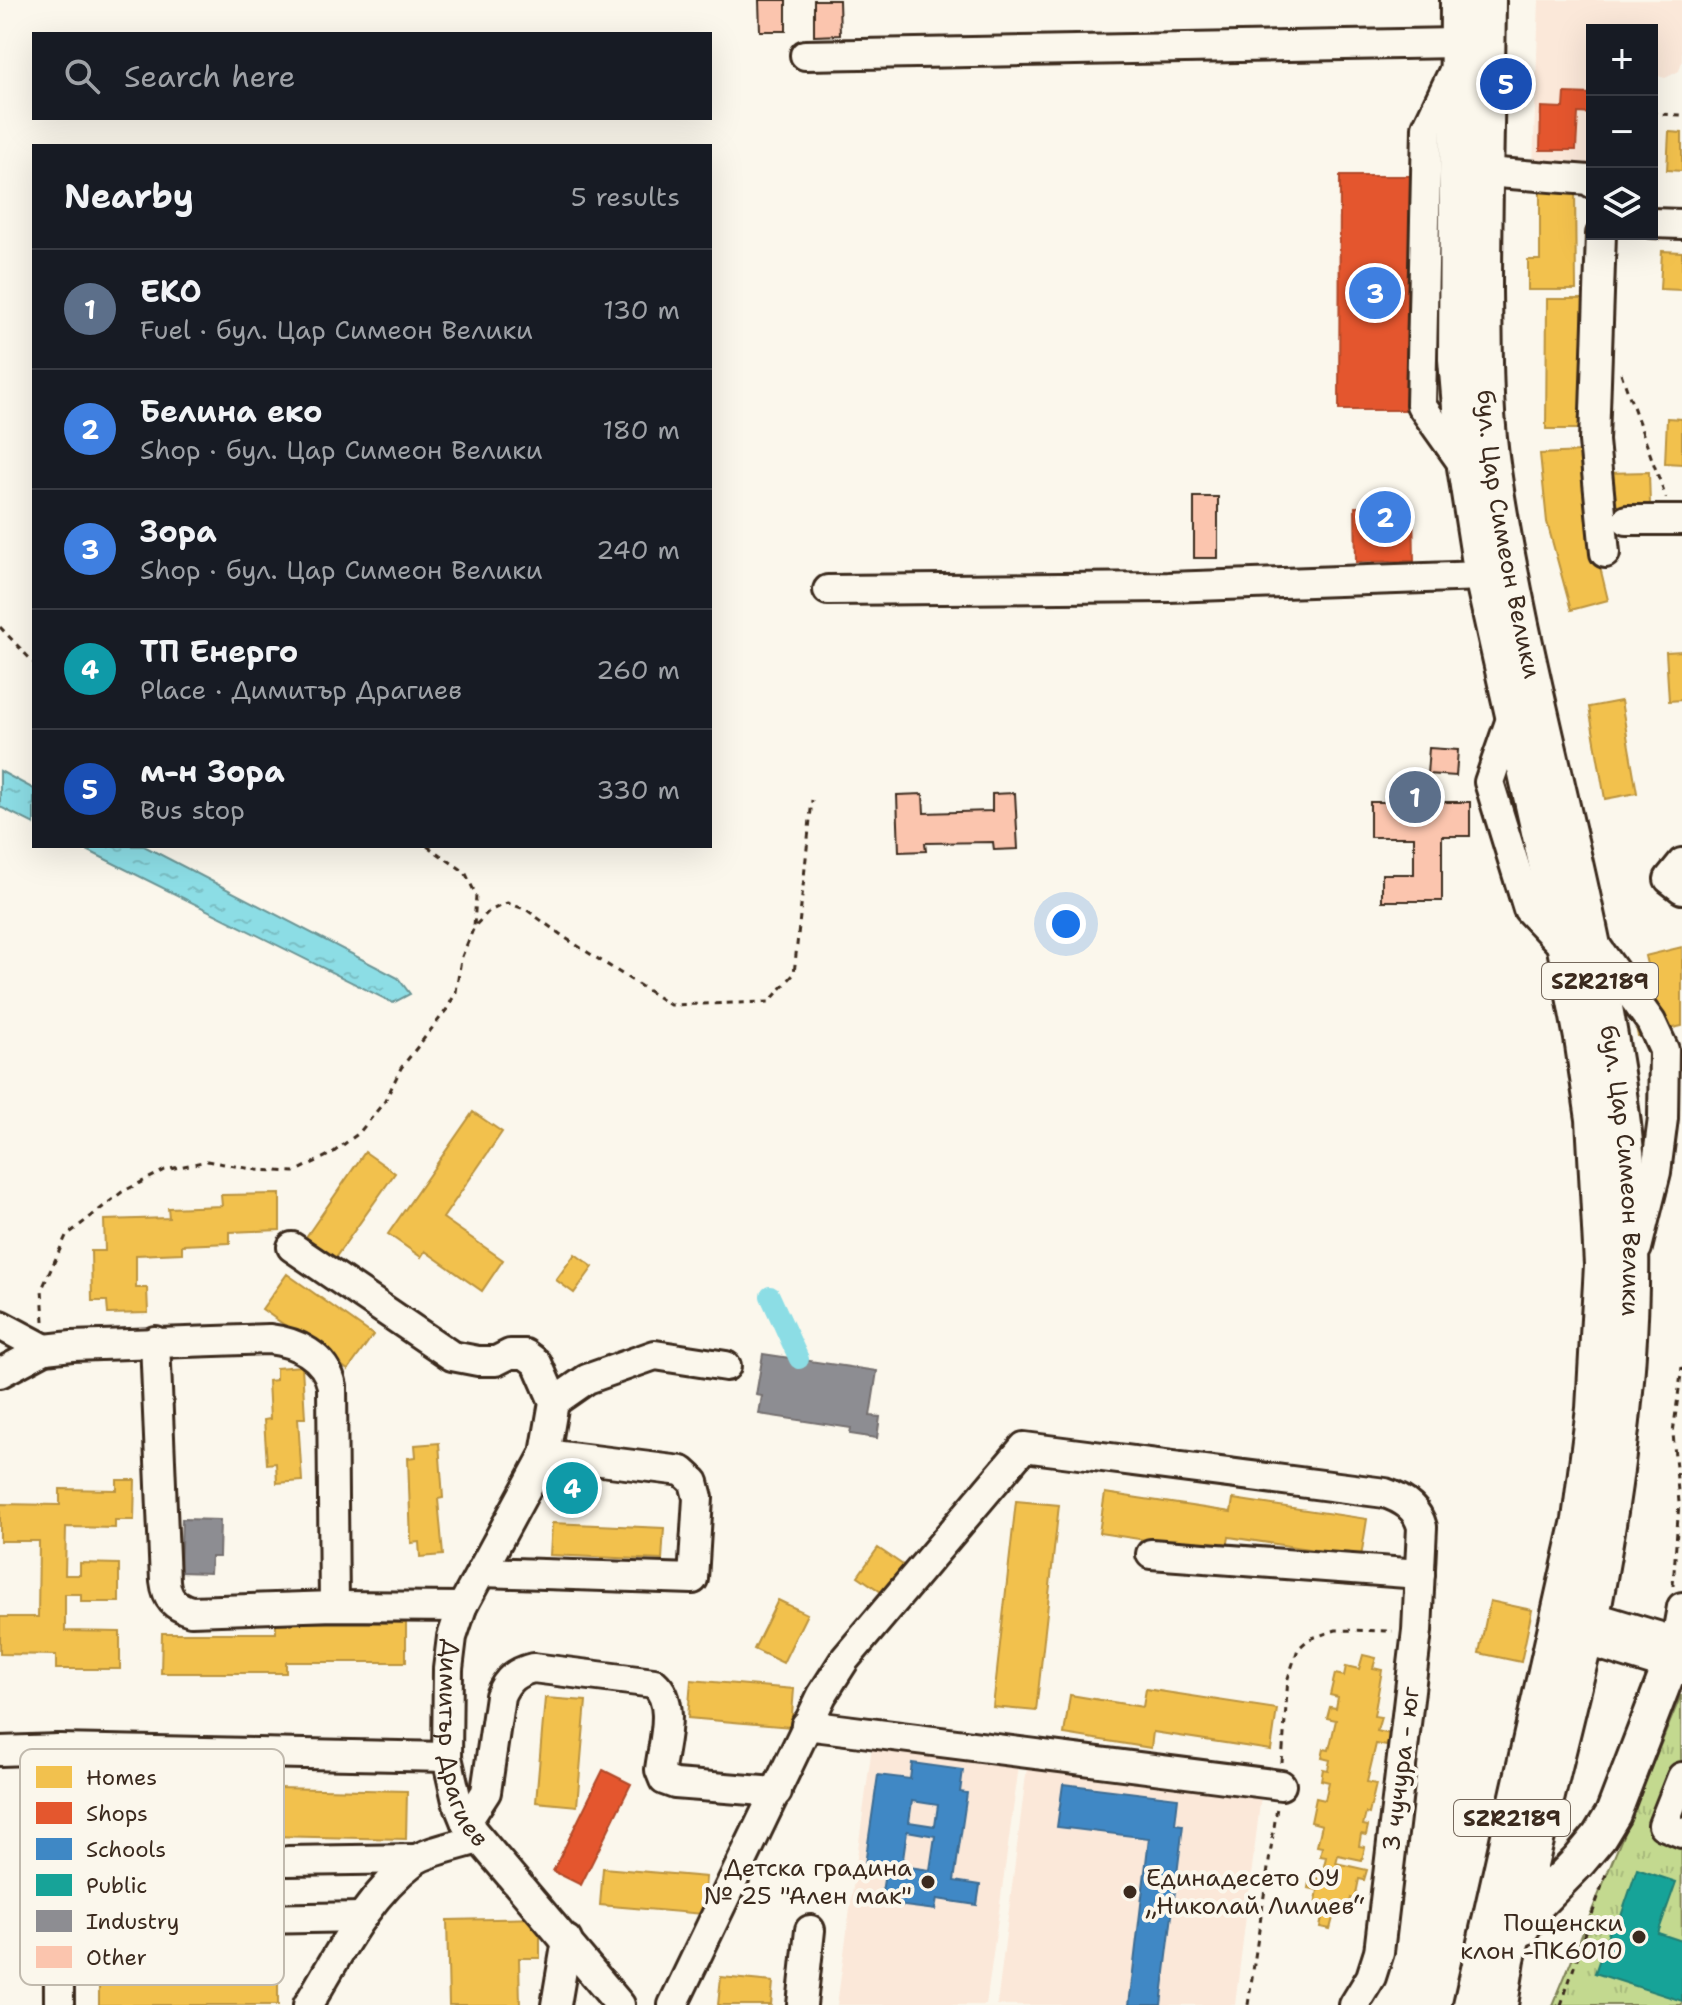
<!DOCTYPE html>
<meta charset="utf-8">
<style>
:root{--surface:#171b24;--page:#242831;--text:#f1f3f6;--muted:#9ea1a6;--line:#363941;--accent:#b45309}
body{margin:0;font-family:"Shantell Sans",sans-serif;background:var(--page);color:var(--text)}
.controls{position:absolute;right:24px;top:24px;display:grid;overflow:hidden;border-radius:0px;box-shadow:0 8px 32px #0002}
.controls button{width:72px;height:72px;display:grid;place-items:center;padding:0;border:0;border-bottom:2px solid var(--line);background:var(--surface);color:var(--text);font:40px sans-serif}
.you{position:absolute;left:1066px;top:924px;width:28px;height:28px;margin:-20px;border:6px solid #fff;border-radius:50%;background:#1a73e8;box-shadow:0 0 0 12px #1a73e833}
.badge{display:grid;place-items:center;width:52px;height:52px;border-radius:50%;background:var(--accent);color:#fff;font-size:26px;font-weight:700}
.pin{position:absolute;translate:-50% -50%;border:4px solid #fff;box-shadow:0 2px 8px #0006}
.list{margin:0;padding:0;list-style:none}
h2{display:flex;justify-content:space-between;align-items:center;height:104px;margin:0;padding:0 32px;font-size:34px}
h2 small{font-size:26px;font-weight:400;color:var(--muted)}
.list li{display:grid;grid-template-columns:52px 1fr auto;gap:24px;align-items:center;box-sizing:border-box;height:120px;padding:0 32px;border-top:2px solid var(--line)}
.list b{display:block;font-size:30px;white-space:nowrap}
.list p{margin:0;font-size:26px;white-space:nowrap;color:var(--muted)}
.list em{font-size:26px;font-style:normal;color:var(--muted)}
.icon{flex:none;width:44px;height:44px;fill:none;stroke:currentColor;stroke-width:2;stroke-linecap:round;stroke-linejoin:round}
.map{position:relative;flex:none;width:1682px;height:2005px;overflow:hidden}
.search{position:absolute;background:var(--surface);box-shadow:0 8px 32px #0002;left:32px;top:32px;width:680px;height:88px;display:flex;align-items:center;gap:20px;box-sizing:border-box;padding:0 28px;border-radius:0px;color:var(--muted);font-size:30px}
.panel{position:absolute;background:var(--surface);box-shadow:0 8px 32px #0002;left:32px;top:144px;width:680px;height:704px;border-radius:0px}
.map>svg:first-child{display:block}
.built{fill:#fbe8d9}
.grass{fill:url(#grass-tufts);stroke:#7f8256;stroke-width:2}
.water{fill:url(#water-ripples);stroke:#6c9595;stroke-width:2}
.homes{fill:#f2c14e;stroke:#bb9440;stroke-width:2}
.shops{fill:#e4572e;stroke:#b14a29;stroke-width:2}
.schools{fill:#3f88c5;stroke:#3e6c93;stroke-width:2;fill-rule:evenodd}
.public{fill:#17a398;stroke:#227f73;stroke-width:2}
.industry{fill:#8d8d92;stroke:#746f6f;stroke-width:2}
.lines{fill:none;stroke-linecap:round;stroke-linejoin:round}
.canal{stroke:#8cdde5;stroke-width:20}
.building{fill:#fbc5ae;stroke:#3b2a1e;stroke-width:2}
.minor-casing{stroke:#3b2a1e;stroke-width:34}
.major-casing{stroke:#3b2a1e;stroke-width:40}
.path{stroke:#3b2a1e;stroke-width:3;stroke-dasharray:6 6;stroke-linecap:butt}
.minor{stroke:#fbf7ec;stroke-width:28}
.major{stroke:#fbf7ec;stroke-width:34}
.poi-dot{fill:#3b2a1e;stroke:#fbf7ec;stroke-width:3}
.labels{text-anchor:middle;dominant-baseline:central;stroke-width:8;stroke-linejoin:round;paint-order:stroke}
.shield{fill:#fbf7ec;stroke:#75685c;stroke-width:2}
.shield-label{font-size:22px;font-weight:bold;fill:#3b2a1e}
.street-label{font-size:24px;fill:#3b2a1e;stroke:#fbf7ec}
.poi-label{font-size:24px;fill:#3b2a1e;stroke:#fbf7ec;text-anchor:end}
.key{fill:#fbf7ec;stroke:#c1baae;stroke-width:2}
.key-label{font-size:22px;fill:#3b2a1e}
</style>
<div class="map">
<svg width="1682" height="2005" viewBox="0 0 1682 2005">
<defs>
<pattern id="grass-tufts" width="24" height="20" patternUnits="userSpaceOnUse" patternTransform="scale(2)"><rect width="24" height="20" fill="#c3d98f"/><path d="M3 7l-1-3M5 7V3M7 7l1-3M15 17l-1-3M17 17v-4M19 17l1-3" fill="none" stroke="#a8ba7b"/></pattern>
<pattern id="water-ripples" width="26" height="14" patternUnits="userSpaceOnUse" patternTransform="scale(2)"><rect width="26" height="14" fill="#8cdde5"/><path d="M2 4q2-2 4 0t4 0M15 11q2-2 4 0t4 0" fill="none" stroke="#7abec4"/></pattern>
</defs>
<rect width="100%" height="100%" fill="#fbf7ec"/>
<filter id="ink" filterUnits="userSpaceOnUse"><feTurbulence type="fractalNoise" baseFrequency=".0125" numOctaves="2"/><feDisplacementMap in="SourceGraphic" scale="16" xChannelSelector="R" yChannelSelector="G"/><feConvolveMatrix kernelMatrix="1 2 1 2 8 2 1 2 1" color-interpolation-filters="sRGB"/></filter>
<g filter="url(#ink)">
<!-- built -->
<path class="built" d="M1539,0H1682V61L1679,71L1665,78L1652,74V30H1592V166L1533,167Z
M873,1739L1020,1759L986,2005H837Z
M1029,1751L1263,1780L1235,2005H997Z"/>
<!-- grass -->
<path class="grass" d="M1681,1695L1682,2005H1553Z"/>
<!-- water -->
<path class="water" d="M0,771L34,789V824L0,807Z
M79,846H144L398,978L410,994L393,1003Z"/>
<!-- homes -->
<path class="homes" d="M1669,132L1682,133V171L1667,170Z
M1575,187L1576,290H1528V260H1540V188Z
M1662,251L1682,252V290L1660,289Z
M1547,299H1590L1588,429H1546Z
M1667,418L1682,419V464L1665,463Z
M1581,452L1586,509L1608,600L1571,610L1547,522L1540,454Z
M1649,472L1650,505L1606,506L1605,473Z
M1682,651V700L1669,701L1666,652Z
M1621,701L1637,793L1605,799L1589,707Z
M1682,947V1026L1638,1036L1633,1013L1657,1007L1645,956Z
M473,1112L502,1132L443,1218L503,1260L482,1291L425,1251L421,1257L388,1234Z
M365,1152L395,1173L335,1258L306,1237Z
M280,1194V1230L230,1232V1243L182,1245V1253L136,1255V1288H147L148,1313L108,1314L107,1301H92L91,1251H105L104,1220L169,1218L168,1208L222,1206L221,1195Z
M575,1254L593,1267L574,1293L556,1280Z
M287,1274L373,1335L348,1370L262,1309Z
M302,1366L305,1418H298L302,1481L277,1483L276,1463L267,1464L264,1420L270,1419L268,1381L276,1380V1368Z
M439,1443L443,1498L438,1499L443,1555L420,1557L419,1542L411,1543L408,1458L416,1457L415,1445Z
M562,1475L584,1478L581,1500L559,1498Z
M117,1480H135L134,1520H115V1528L66,1527L65,1575H80V1563L119,1564V1602H81V1594H65V1631L120,1632V1669H56V1655L0,1654V1617H38L39,1541H0V1504L60,1505V1489L117,1490Z
M1105,1493L1231,1512L1233,1499L1367,1519L1361,1557L1229,1537L1226,1552L1099,1533Z
M1016,1501L1059,1505L1036,1711L993,1707Z
M552,1523L664,1528L662,1560L550,1555Z
M878,1548L906,1567L887,1596L858,1576Z
M778,1600L807,1614L783,1663L754,1649Z
M1490,1601L1532,1610L1521,1662L1479,1653Z
M276,1623H406V1662H286V1673H161L162,1633H276Z
M1363,1655L1376,1658L1373,1668L1382,1670L1374,1716L1381,1717L1377,1731L1390,1734L1387,1746L1376,1744L1367,1782L1376,1784L1369,1814L1366,1813L1363,1825L1368,1826L1366,1835L1361,1834L1359,1846L1365,1847L1362,1860L1338,1855L1336,1863L1367,1870L1364,1880L1359,1879L1355,1899L1351,1898L1346,1917L1334,1914L1330,1929L1320,1927L1323,1913L1314,1911L1318,1890L1308,1888L1310,1877L1321,1879L1326,1857L1320,1856L1322,1847L1317,1846L1322,1825L1311,1822L1316,1798L1325,1800L1329,1782L1321,1780L1323,1769L1328,1770L1330,1760L1322,1758L1324,1749L1329,1750L1336,1720L1327,1718L1330,1707L1336,1708L1338,1697L1330,1695L1335,1674L1344,1676L1346,1666L1359,1669Z
M691,1680L794,1689L791,1727L688,1718Z
M1146,1689L1277,1709L1271,1750L1153,1732L1151,1748L1064,1734L1070,1695L1143,1707Z
M545,1698L586,1701L577,1806L536,1802Z
M229,1787L407,1791L406,1839L227,1835Z
M603,1868L706,1877L703,1914L600,1905Z
M540,1918V1958H519L520,2005H449L447,1920Z
M99,1974L278,1977V2005H99Z
M721,1977L773,1982L771,2005H718Z"/>
<!-- shops -->
<path class="shops" d="M1565,93L1592,94V114L1578,113L1576,150H1540L1541,107L1564,108Z
M1340,176H1411L1410,410H1339Z
M1413,506L1414,561L1356,562L1355,507Z
M603,1770L631,1784L581,1885L553,1871Z"/>
<!-- schools -->
<path class="schools" d="M912,1763L963,1770L960,1792L967,1793L954,1881L980,1885L977,1905L937,1899L935,1910L880,1903L885,1874L864,1871L878,1775L910,1779ZM912,1801L938,1805L935,1826L909,1822ZM907,1831L935,1836L930,1870L902,1866Z
M1063,1784L1178,1798L1175,1824L1183,1825L1161,2005H1129L1149,1838L1057,1827Z"/>
<!-- public -->
<path class="public" d="M1637,1869L1676,1882L1658,1933L1682,1941V2001L1595,1973L1613,1920L1619,1922Z"/>
<!-- industry -->
<path class="industry" d="M763,1354L877,1371L870,1416L880,1417L877,1438L850,1434L851,1428L759,1414L762,1396L756,1395Z
M182,1519L220,1520L219,1557H211L210,1573L180,1572Z"/>
<g class="lines">
<!-- canal -->
<path class="canal" d="M770,1296L799,1359"/>
</g>
<!-- building -->
<path class="building" d="M759,0H786V31H760Z
M814,0H839L840,35L814,36Z
M1194,497H1218V558H1194Z
M1429,748L1458,750L1456,776L1427,774Z
M1015,793L1018,849L994,850L993,842L925,843L926,851L899,852L897,795L923,794L924,813L992,811V794Z
M1370,802H1470V836H1442V901H1382V874H1414V837H1370Z"/>
<g class="lines">
<defs>
<g id="minor">
<path d="M805,55L1457,43"/>
<path d="M1457,64L1427,127L1421,405L1465,467"/>
<path d="M1485,172L1589,180L1592,183"/>
<path d="M1652,223L1682,224"/>
<path d="M1601,234L1594,441L1605,553"/>
<path d="M1627,520H1682"/>
<path d="M828,590L1168,587L1482,576"/>
<path d="M1512,716L1489,782L1528,909L1565,948"/>
<path d="M1682,863L1669,879L1682,889"/>
<path d="M1593,942L1651,1022L1664,1050L1663,1118L1656,1172L1637,1248"/>
<path id="s1" d="M292,1247L452,1356L478,1361H496L510,1354H525L537,1363L554,1402L545,1454L462,1607L452,1637L448,1669L447,1757L457,1801L466,1823L620,2005"/>
<path d="M0,1325L45,1349"/>
<path d="M155,1341L165,1581C167,1599 174,1606 191,1611L334,1606L462,1607"/>
<path d="M0,1373L45,1349L72,1346L269,1339C296,1342 326,1356 332,1386L334,1606"/>
<path d="M554,1402L587,1379L655,1355L726,1366"/>
<path d="M1151,1554L1420,1574"/>
<path d="M482,1572L693,1579L698,1498L694,1482L682,1471L545,1454"/>
<path d="M1571,1610L1677,1642"/>
<path d="M1564,1634L1682,1670"/>
<path d="M1673,1657L1682,1607"/>
<path d="M806,1725L1281,1785"/>
<path d="M58,1749L59,2005"/>
<path d="M0,1751L58,1749L447,1757"/>
<path d="M1682,1777L1663,1825L1682,1833"/>
<path d="M466,1823L486,1792L500,1696C507,1679 516,1672 533,1668L654,1683C677,1703 663,1743 660,1770L664,1780L675,1784L777,1792"/>
<path d="M288,1861L416,1859"/>
<path d="M209,1920L362,1917"/>
<path d="M308,2005C338,1956 366,1897 414,1861C427,1851 461,1845 478,1839"/>
<path d="M556,2005L567,1940"/>
<path d="M673,2005L822,1695L845,1659L1024,1447L1385,1493C1403,1499 1417,1508 1422,1527L1417,1631L1379,1952L1371,1977L1354,2005"/>
<path d="M802,2005L810,1930"/>
</g>
<g id="major">
<path d="M1458,0L1456,359L1465,467L1482,576L1565,948L1582,1038L1594,1119L1602,1265L1594,1409L1580,1520L1471,2005"/>
<path id="s2" d="M1488,0C1487,97 1484,195 1484,292C1485,351 1484,412 1493,471C1525,690 1596,903 1623,1124C1643,1283 1624,1443 1595,1600L1507,1959L1500,2005"/>
<path d="M1521,1929L1536,1905L1579,1861L1599,1837L1613,1814L1670,1666"/>
</g>
</defs>
<!-- minor casing -->
<use href="#minor" class="minor-casing"/>
<!-- major casing -->
<use href="#major" class="major-casing"/>
<!-- path -->
<path class="path" d="M1652,117L1655,114L1682,115
M1621,373L1666,498
M0,627L34,663
M427,846L465,872L476,895L474,927
M44,1321L42,1289L66,1236L122,1192L165,1170L207,1161L257,1170L295,1172L331,1154L359,1133L385,1101L401,1068L447,1009L456,992L461,959L474,927L489,911L507,903L527,910L564,937L670,1005L769,1002L794,974L812,800
M1673,1586L1679,1503L1673,1433L1682,1367
M1282,1763L1288,1678L1298,1649L1309,1639L1336,1630L1393,1631
M1248,2005L1277,1807
M1561,2005L1607,1871"/>
<!-- minor -->
<use href="#minor" class="minor"/>
<!-- major -->
<use href="#major" class="major"/>
</g>
</g>
<!-- markers -->
<g class="poi-dot">
<circle cx="928" cy="1882" r="8"/>
<circle cx="1130" cy="1892" r="8"/>
<circle cx="1639" cy="1937" r="8"/>
</g>
<g class="labels">
<!-- shield labels -->
<g class="shield">
<rect x="1542" y="963" width="116" height="36" rx="6"/>
<rect x="1454" y="1800" width="116" height="36" rx="6"/>
</g>
<g class="shield-label">
<text x="1600" y="981">SZR2189</text>
<text x="1512" y="1818">SZR2189</text>
</g>
<!-- street labels -->
<g class="street-label">
<text stroke="none"><textPath href="#s2" startOffset="536">бул. Цар Симеон Велики</textPath></text>
<text stroke="none"><textPath href="#s2" startOffset="1184">бул. Цар Симеон Велики</textPath></text>
<text stroke="none"><textPath href="#s1" startOffset="694">Димитър Драгиев</textPath></text>
<text transform="translate(1401 1769) rotate(-83)">3 чучура - юг</text>
</g>
<!-- poi labels -->
<g class="poi-label">
<text x="912" y="1868">Детска градина<tspan x="912" dy="28">№ 25 "Ален мак"</tspan></text>
<text x="1146" y="1878" text-anchor="start">Единадесето ОУ<tspan x="1146" dy="28">„Николай Лилиев“</tspan></text>
<text x="1623" y="1923">Пощенски<tspan x="1623" dy="28">клон -ПК6010</tspan></text>
</g>
</g>
<!-- legend -->
<rect x="20" y="1749" width="264" height="236" rx="12" class="key"/>
<rect x="36" y="1766" width="36" height="22" fill="#f2c14e"/>
<rect x="36" y="1802" width="36" height="22" fill="#e4572e"/>
<rect x="36" y="1838" width="36" height="22" fill="#3f88c5"/>
<rect x="36" y="1874" width="36" height="22" fill="#17a398"/>
<rect x="36" y="1910" width="36" height="22" fill="#8d8d92"/>
<rect x="36" y="1946" width="36" height="22" fill="#fbc5ae"/>
<g class="key-label">
<text x="86" y="1785">Homes</text>
<text x="86" y="1821">Shops</text>
<text x="86" y="1857">Schools</text>
<text x="86" y="1893">Public</text>
<text x="86" y="1929">Industry</text>
<text x="86" y="1965">Other</text>
</g>
</svg>
<div class="controls">
<button>+</button>
<button>−</button>
<button><svg class="icon" aria-label="layers" viewBox="0 0 24 24"><path d="M12 4l9 5-9 5-9-5zM3 14l9 5 9-5"/></svg></button>
</div>
<div class="you"></div>
<div class="pin badge" style="left:1415px;top:797px;background:#5c6f8a">1</div>
<div class="pin badge" style="left:1385px;top:517px;background:#3f7fe0">2</div>
<div class="pin badge" style="left:1375px;top:293px;background:#3f7fe0">3</div>
<div class="pin badge" style="left:572px;top:1488px;background:#0f9aa8">4</div>
<div class="pin badge" style="left:1506px;top:84px;background:#1a4fb4">5</div>
<div class="search"><svg class="icon" aria-label="search" viewBox="0 0 24 24"><circle cx="10" cy="10" r="6"/><path d="M15 15l6 6"/></svg>Search here</div>
<section class="panel">
<h2>Nearby<small>5 results</small></h2>
<ul class="list">
<li><span class="badge" style="background:#5c6f8a">1</span><div><b>EKO</b><p>Fuel · бул. Цар Симеон Велики</p></div><em>130 m</em></li>
<li><span class="badge" style="background:#3f7fe0">2</span><div><b>Белина еко</b><p>Shop · бул. Цар Симеон Велики</p></div><em>180 m</em></li>
<li><span class="badge" style="background:#3f7fe0">3</span><div><b>Зора</b><p>Shop · бул. Цар Симеон Велики</p></div><em>240 m</em></li>
<li><span class="badge" style="background:#0f9aa8">4</span><div><b>ТП Енерго</b><p>Place · Димитър Драгиев</p></div><em>260 m</em></li>
<li><span class="badge" style="background:#1a4fb4">5</span><div><b>м-н Зора</b><p>Bus stop</p></div><em>330 m</em></li>
</ul>
</section>
</div>
